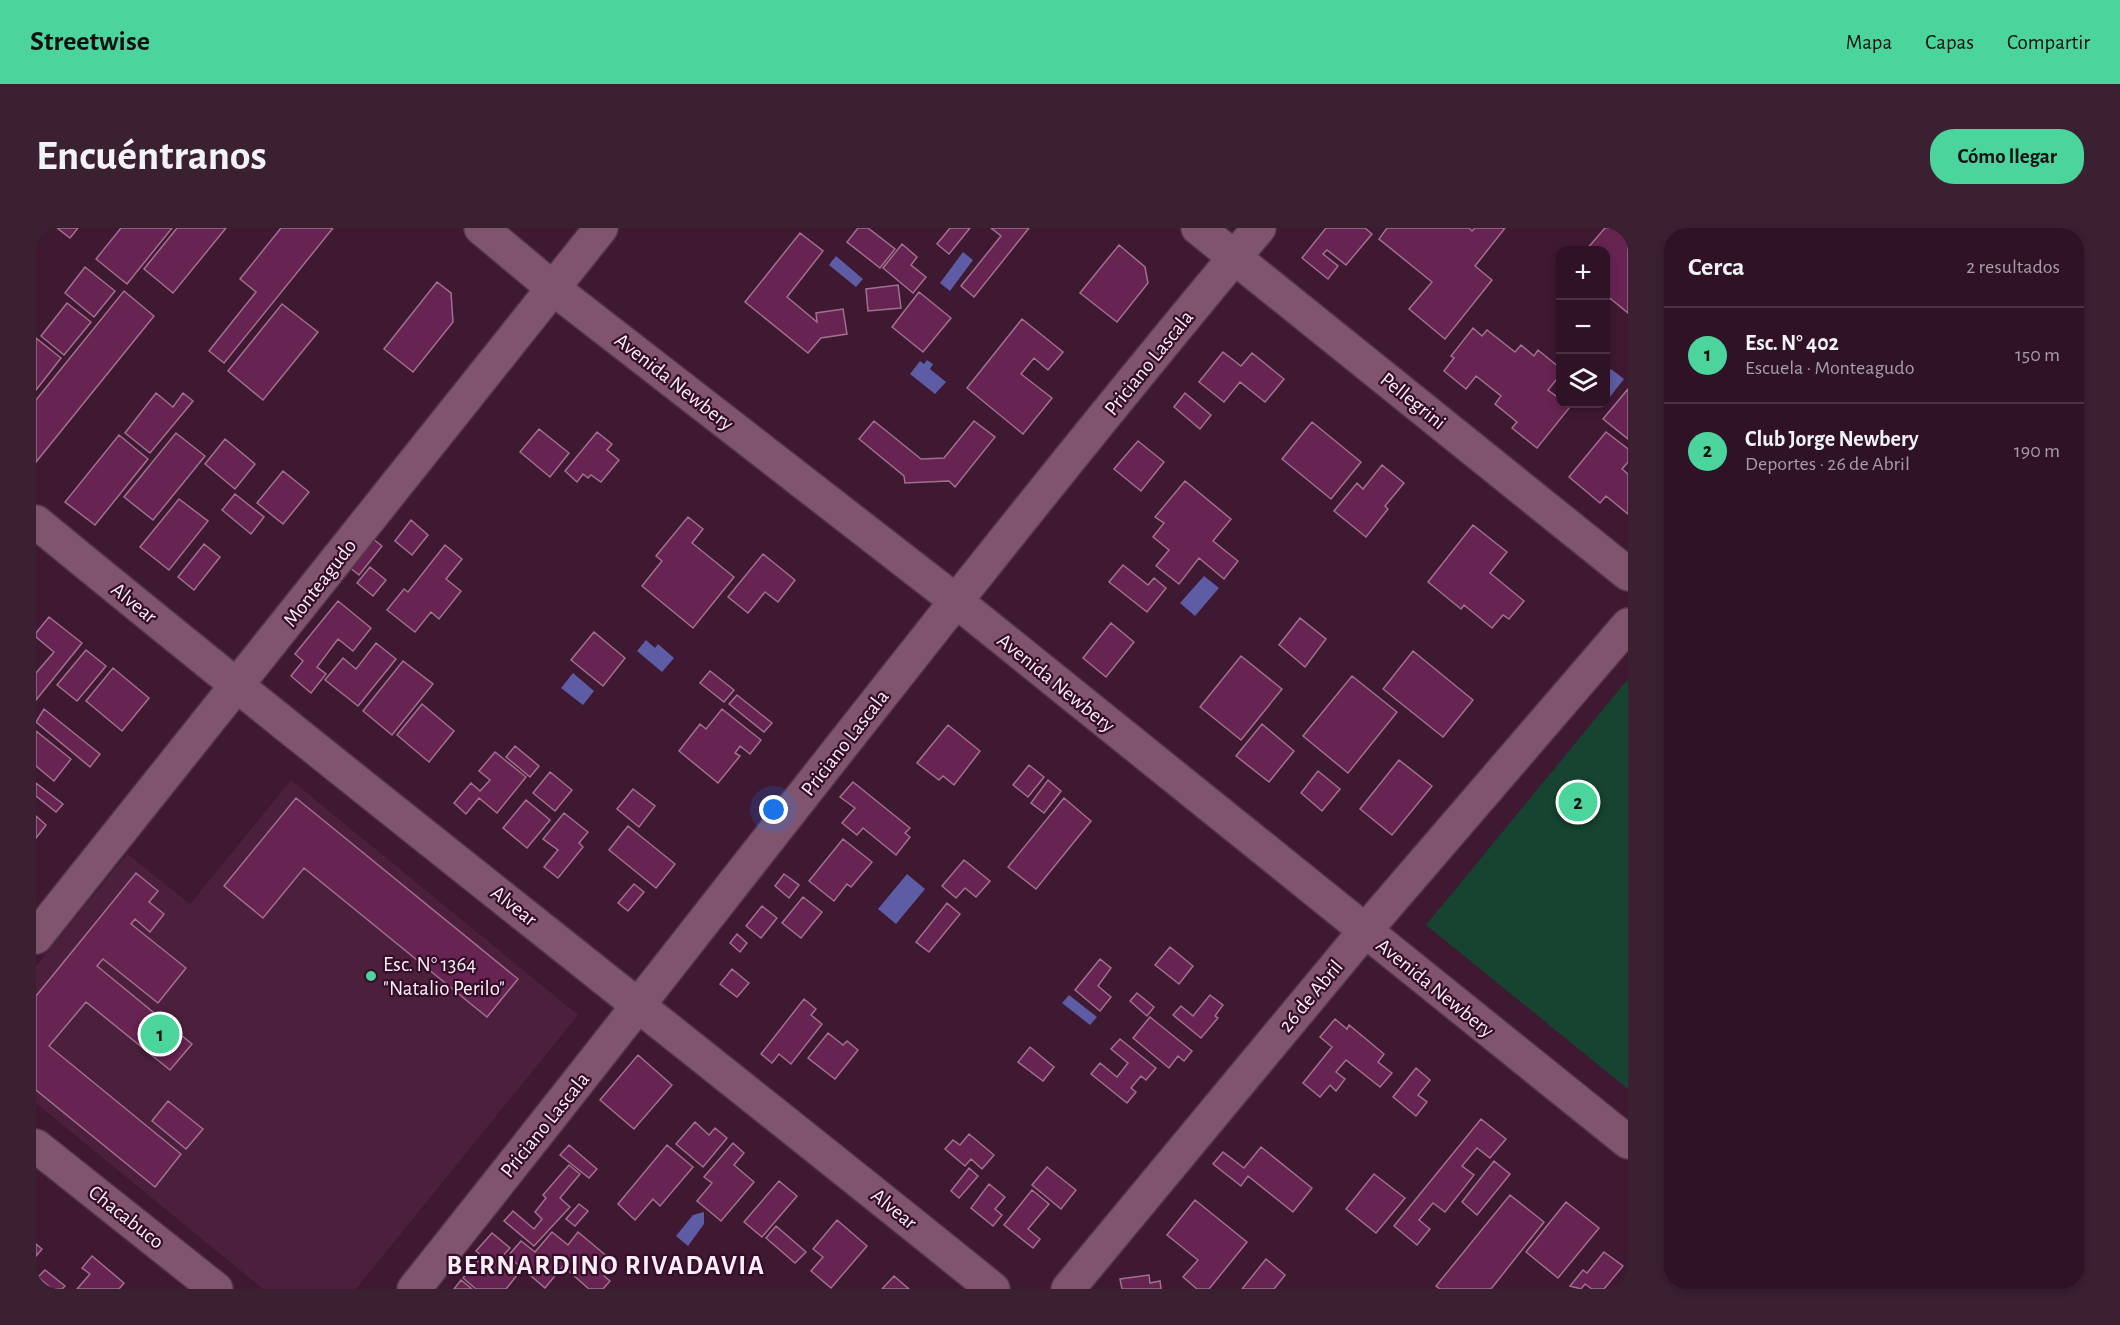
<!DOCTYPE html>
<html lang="es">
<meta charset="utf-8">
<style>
:root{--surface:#2f1226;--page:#3b2032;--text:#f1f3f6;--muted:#a79ea7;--line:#4a3243;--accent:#4bd49b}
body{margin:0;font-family:"Alegreya Sans",sans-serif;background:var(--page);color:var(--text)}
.controls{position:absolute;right:18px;top:18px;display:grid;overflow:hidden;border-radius:12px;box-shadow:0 3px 9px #0003}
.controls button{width:54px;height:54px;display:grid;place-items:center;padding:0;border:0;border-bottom:2px solid var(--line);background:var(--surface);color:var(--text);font:30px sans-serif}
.you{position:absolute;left:738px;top:582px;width:21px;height:21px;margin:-15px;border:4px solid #fff;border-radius:50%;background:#1a73e8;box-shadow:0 0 0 9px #1a73e833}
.badge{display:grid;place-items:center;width:39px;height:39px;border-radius:50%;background:var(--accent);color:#111;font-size:20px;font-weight:700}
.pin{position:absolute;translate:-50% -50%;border:3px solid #fff;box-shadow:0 2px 6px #0006}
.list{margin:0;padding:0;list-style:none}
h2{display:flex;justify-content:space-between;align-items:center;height:78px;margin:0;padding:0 24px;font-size:26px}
h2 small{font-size:20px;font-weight:400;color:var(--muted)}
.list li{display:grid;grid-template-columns:39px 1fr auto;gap:18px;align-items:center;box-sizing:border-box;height:96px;padding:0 24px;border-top:2px solid var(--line)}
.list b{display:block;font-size:22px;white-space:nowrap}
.list p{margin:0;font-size:20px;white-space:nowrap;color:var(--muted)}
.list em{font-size:20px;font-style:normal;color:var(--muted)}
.icon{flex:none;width:33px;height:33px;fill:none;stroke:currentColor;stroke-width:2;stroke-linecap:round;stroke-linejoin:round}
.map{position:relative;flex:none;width:1592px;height:1061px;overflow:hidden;border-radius:24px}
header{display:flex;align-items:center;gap:36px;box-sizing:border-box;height:84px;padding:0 30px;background:var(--accent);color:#111}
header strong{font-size:28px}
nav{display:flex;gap:33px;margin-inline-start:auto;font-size:21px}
.intro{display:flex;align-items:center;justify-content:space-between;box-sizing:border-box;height:144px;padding:0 36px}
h1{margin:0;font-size:42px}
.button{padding:15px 27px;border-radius:24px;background:var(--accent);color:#111;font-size:21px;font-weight:700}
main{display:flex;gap:36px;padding:0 36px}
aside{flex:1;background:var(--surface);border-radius:24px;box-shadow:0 3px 9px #0003}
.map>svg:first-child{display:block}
.built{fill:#4c1f3d}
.green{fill:#164430}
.water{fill:#5d5ca5}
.building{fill:#672351;stroke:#a0718e;stroke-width:1.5}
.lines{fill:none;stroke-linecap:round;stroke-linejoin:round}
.street-casing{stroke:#54364a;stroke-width:36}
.secondary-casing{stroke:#54364a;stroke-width:36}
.street{stroke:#80546f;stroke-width:33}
.secondary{stroke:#80546f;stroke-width:33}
.poi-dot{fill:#4bd49b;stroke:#340e28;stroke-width:2}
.labels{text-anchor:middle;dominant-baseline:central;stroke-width:4.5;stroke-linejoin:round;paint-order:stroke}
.street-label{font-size:21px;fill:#feeef7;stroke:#340e28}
.poi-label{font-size:21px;fill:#feeef7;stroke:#340e28;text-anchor:start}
.district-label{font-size:27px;font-weight:bold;letter-spacing:1.5px;fill:#feeef7;stroke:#340e28}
</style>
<header>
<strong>Streetwise</strong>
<nav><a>Mapa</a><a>Capas</a><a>Compartir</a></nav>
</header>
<div class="intro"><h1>Encuéntranos</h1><a class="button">Cómo llegar</a></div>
<main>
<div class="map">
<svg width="1592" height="1061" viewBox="0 0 1592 1061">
<rect width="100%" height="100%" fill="#3f1832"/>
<!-- built -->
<path class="built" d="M255,552L542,787L320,1061H227L0,875V738L91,626L154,676Z"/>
<!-- green -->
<path class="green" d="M1592,451V861L1390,697Z"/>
<!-- water -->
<path class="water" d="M927,24L937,32L914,63L904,55Z
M800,28L827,51L820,59L793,37Z
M891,132L897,136L894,141L910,154L899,166L874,146L884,133L888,136Z
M1575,141L1588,151L1570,174V148Z
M1168,348L1183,360L1159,388L1144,375Z
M610,412L619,420L622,416L638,430L626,444L601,423Z
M537,445L558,463L547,477L525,460Z
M871,646L889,661L860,696L842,681Z
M1033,767L1061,789L1054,797L1026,775Z
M668,984V996L652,1018L640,1008L657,987Z"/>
<!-- building -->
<path class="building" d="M21,0H42L34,10Z
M85,0H136L91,56L60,31Z
M141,0H190L137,65L108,41Z
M245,0H297L188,135L173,123L220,64L204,51Z
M822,0H832L859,21L844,40L811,14Z
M914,0H934L913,26L901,16Z
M955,0H993L938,69L925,58L965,8Z
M1290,0H1329L1336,6L1310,37L1291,22L1287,26L1302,38L1292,51L1266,30Z
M1351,0H1433L1436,3L1439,0H1469L1439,38L1456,52L1409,111L1373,81L1396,54L1343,11Z
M1569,0H1592V85L1570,67V22H1550Z
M764,5L787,23L751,69L781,94L780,85L807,81L811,106L785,110L772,125L709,74Z
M866,16L881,29L875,37L890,49L877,65L847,40Z
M1083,17L1109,39L1112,55L1081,94L1044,65Z
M49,39L79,63L58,89L29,65Z
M401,54L415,65L417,94L377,144L348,121Z
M862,57L865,80L832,83L830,61Z
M88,63L118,88L0,234V172Z
M883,64L915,90L887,124L856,99Z
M31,75L55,94L28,127L5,108Z
M246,76L282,104L227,172L192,143Z
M986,91L1027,124L1012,142L998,130L985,146L1016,170L987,206L931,160Z
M1437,100L1446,108L1451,102L1479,124L1485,117L1498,128L1502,122L1524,140V147L1512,162L1524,171V176L1534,179L1501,220L1476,200L1481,194L1459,176L1465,168L1440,148L1430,161L1408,143L1418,130L1415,128Z
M0,110L25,130L0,162Z
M1187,124L1205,138L1216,125L1248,151L1229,174L1204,154L1188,174L1163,154Z
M1592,161V211L1567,191Z
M120,165L137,179L147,165L157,173L114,225L89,205Z
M1149,165L1175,187L1164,201L1138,179Z
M838,193L885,231L908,230L938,193L959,209L919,259L913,253L869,255L868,248L823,211Z
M1276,194L1325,234L1295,271L1246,231Z
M503,201L533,225L514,249L484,224Z
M561,204L576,216L571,222L583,232L565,254L555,247L552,250L547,246L541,254L529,243Z
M1570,204L1592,221V234L1586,241L1592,246V286L1570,268L1564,275L1533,249Z
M140,205L169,228L117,292L88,269Z
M83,207L112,231L59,297L29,274Z
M189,211L219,236L199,261L169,236Z
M1102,213L1128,234L1105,263L1078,241Z
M1346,237L1368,255L1349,278L1352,281L1330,309L1298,283L1321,255L1327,261Z
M247,243L273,264L247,296L221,275Z
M1149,253L1195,291L1177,313L1202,333L1188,351L1163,330L1143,356L1120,338L1133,322L1117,309L1128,295L1119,289Z
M199,266L228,289L215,306L186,282Z
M143,271L172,293L133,342L104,319Z
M652,289L667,301L656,315L698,349L657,400L606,358L626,333L620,328Z
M375,292L392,307L376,327L359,313Z
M1437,297L1471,324L1454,345L1488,373L1473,391L1467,387L1456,400L1428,377L1425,381L1392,354Z
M331,306L346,318L323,347L308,335Z
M168,316L184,329L158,362L142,349Z
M409,317L426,331L410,351L425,363L403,391L395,384L379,404L351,382L368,361L372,364Z
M727,326L759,352L742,374L729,364L712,385L692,369Z
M1087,337L1112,357L1118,350L1130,360L1111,384L1073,354Z
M334,339L350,352L337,368L321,355Z
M302,373L335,400L317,423L302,411L281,439L290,446L275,465L255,448L267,433L259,426Z
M13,389L46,415L0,472V445L18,424L0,409V405Z
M1264,390L1290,411L1269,439L1243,417Z
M1075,395L1098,414L1070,449L1047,430Z
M558,404L589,430L567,458L535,432Z
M340,415L360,431L322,478L289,452L307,430L320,441Z
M50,422L70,438L41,473L21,457Z
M1377,423L1437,472L1407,509L1347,461Z
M1205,428L1246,461L1205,512L1164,479Z
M367,433L397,456L356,507L327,483Z
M77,440L113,470L86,503L50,473Z
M674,443L698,462L688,474L664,455Z
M1316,448L1361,484L1312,545L1267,508Z
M701,467L736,495L728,504L693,476Z
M386,476L418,503L393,534L361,507Z
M8,481L64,526L54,539L0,494Z
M686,481L725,512L714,526L704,518L699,525L704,528L682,555L643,523L664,496L670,501Z
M1226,496L1258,523L1233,554L1200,528Z
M912,497L944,523L918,557L907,548L903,552L881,535Z
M0,503L35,531L18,553L0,538Z
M479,518L503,538L494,549L470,529Z
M459,524L490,549L461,585L443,570L430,586L418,575L435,555L444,563L454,552L443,543Z
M1363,532L1396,558L1356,607L1324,581Z
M993,537L1008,549L992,569L977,557Z
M1282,543L1304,561L1286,583L1265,565Z
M514,544L536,562L519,583L497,565Z
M1012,552L1025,563L1008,585L995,575Z
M817,554L874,600L869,605L874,609L860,627L827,600L821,607L806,595L819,580L804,569Z
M0,555L27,576L20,584L0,568Z
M597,561L619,578L603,599L581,581Z
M260,570L482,751L451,789L268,640L227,690L188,658Z
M1028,570L1055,593L1000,661L972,639Z
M490,572L514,592L491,620L467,600Z
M528,585L552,604L543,615L547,619L522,650L508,639L522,622L507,611Z
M0,588L10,597L0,610Z
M592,598L639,636L620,660L573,622Z
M807,611L836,634L815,659L811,656L798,673L773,653Z
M928,632L954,653L940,669L929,660L920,670L906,658Z
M100,645L122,663L113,674L128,686L114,704L99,691L95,696L150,740L122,775L67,731L61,738L156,816L134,842L50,774L13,818L145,926L119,959L0,862V768Z
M748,646L763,657L753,670L739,658Z
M598,656L608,664L592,683L582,675Z
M767,669L786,684L765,710L746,695Z
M911,675L924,686L893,724L880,714Z
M726,678L741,690L725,710L710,698Z
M701,706L711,715L704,724L694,715Z
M1134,719L1157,738L1143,756L1119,737Z
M1064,731L1075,740L1062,758L1075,769L1064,783L1039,762Z
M696,741L713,755L701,769L684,756Z
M1101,765L1118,779L1111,788L1094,773Z
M1174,767L1187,777L1179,788L1182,790L1165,810L1137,787L1145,778L1157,788Z
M768,771L780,781L775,787L786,796L755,836L743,826L736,835L725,826Z
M1114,789L1156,823L1148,833L1142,828L1133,840L1097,810Z
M1299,791L1311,801L1313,797L1348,826L1342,834L1356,845L1344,859L1310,832L1300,844L1309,851L1300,863L1294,857L1284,869L1267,855L1296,819L1284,809Z
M792,805L807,817L811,813L822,822L799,851L772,830Z
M1084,811L1120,840L1110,852L1105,848L1095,860L1100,864L1091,875L1055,846L1064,835L1081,849L1092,835L1075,821Z
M994,819L1018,839L1007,853L982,834Z
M602,827L636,857L598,901L564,872Z
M1380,840L1394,852L1382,867L1391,874L1380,888L1357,869Z
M132,873L167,901L150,921L116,893Z
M1445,891L1470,911L1454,930L1441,920L1426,938L1438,947L1409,984L1397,975L1383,992L1394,1001L1381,1017L1358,998Z
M659,894L673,907L679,900L691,910L667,939L640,916Z
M933,906L958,927L946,941L935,931L929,938L909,921L917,912L924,917Z
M697,915L708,925L698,937L718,954L685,993L661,973L676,955L668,949Z
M533,917L561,941L553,950L524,927Z
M631,917L657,939L624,978L617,971L599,992L582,976Z
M1225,919L1276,960L1257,984L1212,948L1205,958L1177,936L1187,924L1208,940Z
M1458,933L1474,946L1441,987L1426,974Z
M533,937L544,946L524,970L534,979L498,1018L468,993L477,983L498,1001L506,991L499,984L510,970L507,967Z
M1011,939L1040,962L1025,981L996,957Z
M933,940L942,948L923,970L915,963Z
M1338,946L1369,970L1340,1005L1310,981Z
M743,953L761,968L726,1009L708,994Z
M953,956L969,969L959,981L966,987L957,998L935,980Z
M996,962L1013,976L992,1001L1004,1011L997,1020L968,997Z
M1474,967L1508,994L1455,1061H1404L1400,1058Z
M1159,972L1211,1014L1173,1061H1161L1147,1049L1162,1032L1131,1007Z
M1530,974L1563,1000L1522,1050L1490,1024Z
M543,976L552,983L539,998L530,991Z
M801,992L831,1018L795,1060L775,1043L787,1029L777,1021Z
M740,998L770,1024L759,1035L730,1010Z
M516,1004L532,1017L542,1004L579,1035L568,1048L574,1053L567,1061H553L527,1038L509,1060L472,1028L485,1013L499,1024Z
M456,1005L474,1020L464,1031L482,1046L470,1061H440L427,1050L446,1028L440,1023Z
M0,1016L6,1021L0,1028Z
M1568,1024L1587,1038L1568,1061H1556L1549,1056L1545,1061L1534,1058L1547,1042L1551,1045Z
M56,1028L88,1055L83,1061H41L54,1046L46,1040Z
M1230,1031L1249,1047L1238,1061H1206Z
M9,1042L29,1058L26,1061H16L2,1049Z
M1113,1047L1114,1055L1124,1053L1125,1061H1086L1084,1051Z
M858,1048L873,1061H846Z
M425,1052L436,1061H418Z"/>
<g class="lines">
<defs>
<path id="street" d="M1162,0L1592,346
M0,294C316,554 639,804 957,1061
M0,709L565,0
M0,918L180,1061
M378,1061C660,708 933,347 1223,0
M1032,1061L1328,704L1592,397"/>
<path id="secondary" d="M445,0L518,61L920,373L1592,914"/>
</defs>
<!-- street casing -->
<use href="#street" class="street-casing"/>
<!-- secondary casing -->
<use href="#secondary" class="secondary-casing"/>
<!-- street -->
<use href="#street" class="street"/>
<!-- secondary -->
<use href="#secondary" class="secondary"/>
</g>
<!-- markers -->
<circle class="poi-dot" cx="335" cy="748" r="6"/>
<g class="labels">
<!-- street labels -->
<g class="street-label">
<text transform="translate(1113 135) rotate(-51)">Priciano Lascala</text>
<text transform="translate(638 154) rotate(38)">Avenida Newbery</text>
<text transform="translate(1377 173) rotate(39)">Pellegrini</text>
<text transform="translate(284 355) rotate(-52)">Monteagudo</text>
<text transform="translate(98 375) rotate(39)">Alvear</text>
<text transform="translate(1020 455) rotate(39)">Avenida Newbery</text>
<text transform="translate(809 515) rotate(-52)">Priciano Lascala</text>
<text transform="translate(478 678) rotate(38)">Alvear</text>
<text transform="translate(1399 760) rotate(39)">Avenida Newbery</text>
<text transform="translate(1275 768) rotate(-50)">26 de Abril</text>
<text transform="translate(509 897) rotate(-51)">Priciano Lascala</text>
<text transform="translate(858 981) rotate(39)">Alvear</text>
<text transform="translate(90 989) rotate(38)">Chacabuco</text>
</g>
<!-- poi labels -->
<g class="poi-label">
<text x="347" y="736">Esc. N° 1364<tspan x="347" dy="24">"Natalio Perilo"</tspan></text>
</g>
<!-- district labels -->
<g class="district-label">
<text x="570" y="1037">BERNARDINO RIVADAVIA</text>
</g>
</g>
</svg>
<div class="controls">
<button>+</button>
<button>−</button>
<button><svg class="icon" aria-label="layers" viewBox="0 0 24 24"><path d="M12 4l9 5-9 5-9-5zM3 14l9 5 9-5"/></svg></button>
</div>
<div class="you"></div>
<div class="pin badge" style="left:124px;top:806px">1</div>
<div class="pin badge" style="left:1542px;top:574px">2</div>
</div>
<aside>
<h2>Cerca<small>2 resultados</small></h2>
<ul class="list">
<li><span class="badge">1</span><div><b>Esc. N° 402</b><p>Escuela · Monteagudo</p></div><em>150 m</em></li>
<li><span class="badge">2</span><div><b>Club Jorge Newbery</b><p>Deportes · 26 de Abril</p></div><em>190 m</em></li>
</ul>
</aside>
</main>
